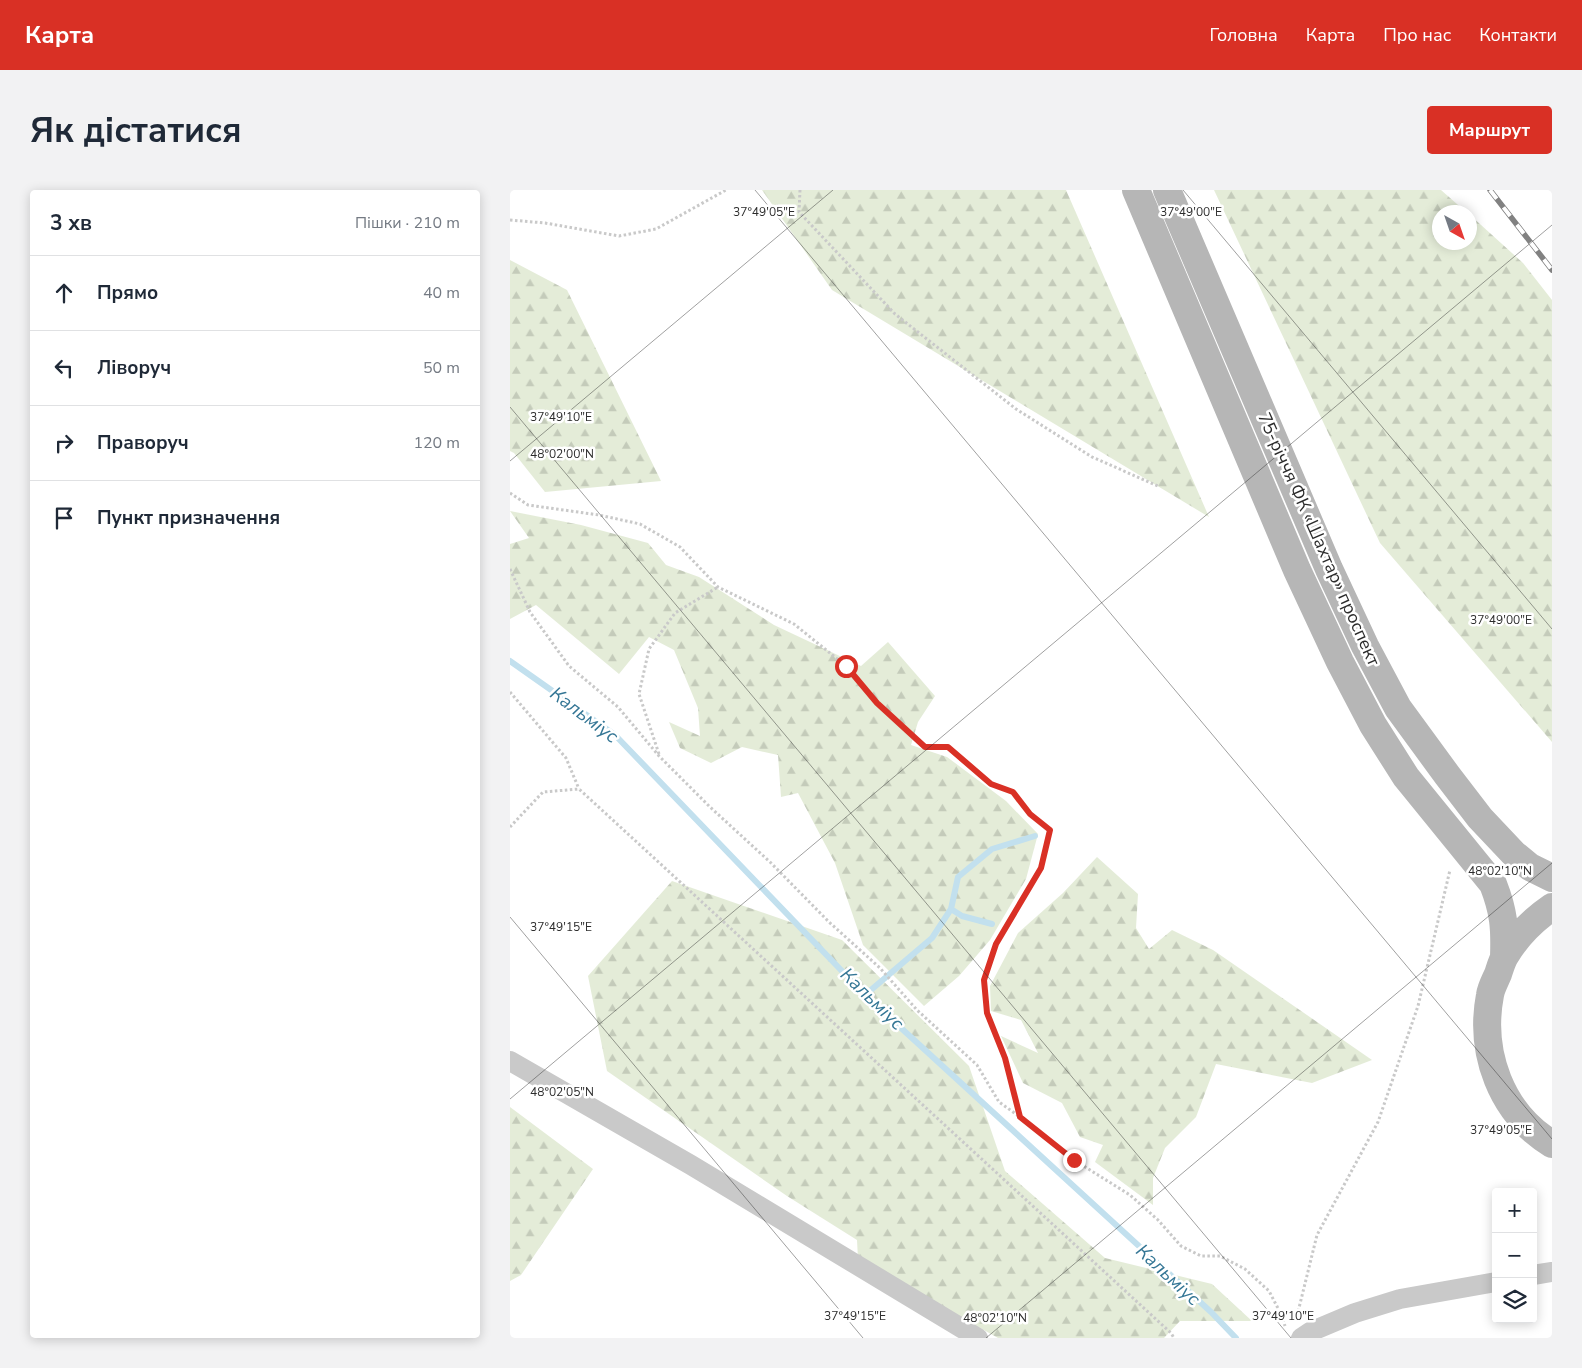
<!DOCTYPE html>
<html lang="uk">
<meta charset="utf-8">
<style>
:root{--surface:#fff;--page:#f2f2f3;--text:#1f2937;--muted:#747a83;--line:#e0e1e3;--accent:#d93025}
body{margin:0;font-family:"Nunito Sans",sans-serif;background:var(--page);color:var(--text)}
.controls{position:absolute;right:15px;bottom:15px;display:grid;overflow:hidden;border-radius:5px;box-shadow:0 2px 12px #0003}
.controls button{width:45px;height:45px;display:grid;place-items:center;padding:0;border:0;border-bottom:1px solid var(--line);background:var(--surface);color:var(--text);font:25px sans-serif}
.compass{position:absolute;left:922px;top:15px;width:45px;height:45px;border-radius:50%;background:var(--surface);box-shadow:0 2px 12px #0003;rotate:140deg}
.stop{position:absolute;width:15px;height:15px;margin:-11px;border:4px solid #d93025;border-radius:50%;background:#fff}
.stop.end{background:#d93025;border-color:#fff;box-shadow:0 1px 5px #0008}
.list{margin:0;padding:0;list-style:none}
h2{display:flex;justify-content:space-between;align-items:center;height:65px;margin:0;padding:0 20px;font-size:21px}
h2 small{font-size:16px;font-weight:400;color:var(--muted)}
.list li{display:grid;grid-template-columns:32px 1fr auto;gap:15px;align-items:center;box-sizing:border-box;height:75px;padding:0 20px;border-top:1px solid var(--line)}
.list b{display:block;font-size:19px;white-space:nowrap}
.list em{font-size:16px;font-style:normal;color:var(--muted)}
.icon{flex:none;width:28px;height:28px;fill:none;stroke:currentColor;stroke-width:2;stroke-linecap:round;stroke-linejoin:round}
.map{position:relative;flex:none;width:1042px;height:1148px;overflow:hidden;border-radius:5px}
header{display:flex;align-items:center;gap:30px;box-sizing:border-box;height:70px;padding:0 25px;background:var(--accent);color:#fff}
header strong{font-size:24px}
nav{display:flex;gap:28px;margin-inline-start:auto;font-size:18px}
.intro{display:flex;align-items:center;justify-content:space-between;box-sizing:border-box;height:120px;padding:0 30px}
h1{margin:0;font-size:35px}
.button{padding:12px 22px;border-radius:5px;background:var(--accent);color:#fff;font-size:18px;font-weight:700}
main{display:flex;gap:30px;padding:0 30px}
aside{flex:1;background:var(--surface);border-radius:5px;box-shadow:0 2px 12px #0003}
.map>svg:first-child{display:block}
.forest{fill:url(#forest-firs)}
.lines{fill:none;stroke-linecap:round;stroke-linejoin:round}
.stream{stroke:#c2e0ee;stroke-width:6}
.path{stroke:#c9c9c9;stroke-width:3;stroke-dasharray:2.5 2.5;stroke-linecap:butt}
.minor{stroke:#c9c9c9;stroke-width:20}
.secondary{stroke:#b6b6b6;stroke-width:28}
.rail-casing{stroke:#818181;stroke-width:5.5}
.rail{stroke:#fff;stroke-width:4;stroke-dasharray:11;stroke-linecap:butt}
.route{stroke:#d93025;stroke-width:6}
.ticks{fill:none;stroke:#2c2c2c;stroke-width:1;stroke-opacity:0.45}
.labels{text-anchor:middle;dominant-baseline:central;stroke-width:5;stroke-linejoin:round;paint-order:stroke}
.street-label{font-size:18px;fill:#2c2c2c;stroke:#fff}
.water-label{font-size:19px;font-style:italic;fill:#347695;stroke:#fff}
.ticks-label{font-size:12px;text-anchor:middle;fill:#2c2c2c;stroke:#fff;stroke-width:5;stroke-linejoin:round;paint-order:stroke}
</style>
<header>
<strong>Карта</strong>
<nav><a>Головна</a><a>Карта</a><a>Про нас</a><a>Контакти</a></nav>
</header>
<div class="intro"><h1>Як дістатися</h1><a class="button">Маршрут</a></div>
<main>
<aside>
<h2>3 хв<small>Пішки · 210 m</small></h2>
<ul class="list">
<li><svg class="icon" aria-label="ahead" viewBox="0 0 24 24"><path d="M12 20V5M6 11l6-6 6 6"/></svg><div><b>Прямо</b></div><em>40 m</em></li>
<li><svg class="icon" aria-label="left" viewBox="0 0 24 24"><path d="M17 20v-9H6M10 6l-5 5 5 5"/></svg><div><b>Ліворуч</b></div><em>50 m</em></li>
<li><svg class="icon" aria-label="right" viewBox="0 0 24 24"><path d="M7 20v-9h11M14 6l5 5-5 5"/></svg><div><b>Праворуч</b></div><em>120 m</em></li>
<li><svg class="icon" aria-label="arrive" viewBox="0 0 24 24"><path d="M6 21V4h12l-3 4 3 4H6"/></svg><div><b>Пункт призначення</b></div></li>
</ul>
</aside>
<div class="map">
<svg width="1042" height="1148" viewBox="0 0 1042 1148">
<defs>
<pattern id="forest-firs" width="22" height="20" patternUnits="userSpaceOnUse" patternTransform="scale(1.25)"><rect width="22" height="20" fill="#e4ecd8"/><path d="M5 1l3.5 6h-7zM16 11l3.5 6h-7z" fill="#c4cbba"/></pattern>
</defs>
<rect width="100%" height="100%" fill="#fff"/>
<!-- forest -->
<path class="forest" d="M252,0H556L699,327L322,100Z
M704,0H931L956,22H929V52H959L960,25L1013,73L1042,110V552L870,353Z
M0,70L57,100L151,291L35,302L4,263L0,261Z
M0,321L71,335L138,353L156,375L189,387L264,435L351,476L378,452L425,506L408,532L401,555L437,567L496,611L528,644L516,689L480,750L449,786L414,816L353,755L325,673L288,603L271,607L268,565L232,557L201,573L170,558L159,532L190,546L188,518L164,460L139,447L109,484L26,415L0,429V354L19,348Z
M587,667L628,704L626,738L639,759L662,740L703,760L862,870L802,893L706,874L686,927L655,958L643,988V1015L585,972L593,955L570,947L552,913L513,893L491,846L528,863L511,830L481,821L480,796L508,743L553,703Z
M162,691L332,750L459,876L495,981L595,1068L702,1094L742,1131H670L654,1148H488L348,1069L347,1050L277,1006L97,881L78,786Z
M0,917L83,979L11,1085L0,1091Z"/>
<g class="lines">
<!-- stream -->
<path class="stream" d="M0,471L105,545L355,805L701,1122L726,1148
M441,719L452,726L482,734
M355,805L422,748L441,719L448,687L482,659L525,646"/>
<!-- path -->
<path class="path" d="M290,0L289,22L385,124L506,219L582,267L648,296
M0,30L35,33L109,46L146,39L216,0
M0,303L18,315L89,325L130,334L170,357L208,397L284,434L336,476L367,513L415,557H438L481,593L503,603L520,624L539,640L531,677L486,754L474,790L477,823L495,868L510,927L564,970L620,1005L648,1030L671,1056L691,1066H710L735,1079L759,1101L772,1126L775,1136
M0,379L20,422L59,476L108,517L149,566L200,617L260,672L319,732L370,778L407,820L467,875L489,912L510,927
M0,502L56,568L69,599
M149,564L129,504L139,459L165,423L208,397
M0,637L33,602L69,599L661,1143L664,1148
M787,1126L807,1045L868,932L908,816L940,680"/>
<!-- minor -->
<path class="minor" d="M0,871L181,975L468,1148
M1023,1085L1042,1082
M791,1148L800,1142L845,1123L890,1109L986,1092"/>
<!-- secondary -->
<path class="secondary" d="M626,0L787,380L830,472L863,535L896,587L983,694C994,722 995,738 994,767
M657,0L819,379L855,456L888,518L937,585L970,628L1004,664L1020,677L1042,688
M1042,717C1023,730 1007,746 995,766C992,771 990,778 988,784C985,791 981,798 980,805C969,863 991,923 1042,954"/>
<defs>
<path id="rail" d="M980,0L1042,80"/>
</defs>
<!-- rail casing -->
<use href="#rail" class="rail-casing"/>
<!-- rail -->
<use href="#rail" class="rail"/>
</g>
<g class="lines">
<!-- route -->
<path class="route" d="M336,476L367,513L415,557H438L481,594L503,602L520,624L540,640L531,678L486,754L474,790L477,823L495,868L510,927L564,970"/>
</g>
<!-- ticks -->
<path class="ticks" d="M245,0L1042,949M673,0L1042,439M0,217L781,1148M0,271L323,0M0,727L353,1148M0,909L1042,35M476,1148L1042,673"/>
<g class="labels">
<!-- street labels -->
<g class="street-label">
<text transform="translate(809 349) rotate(66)">75-річчя ФК «Шахтар» проспект</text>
</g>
<!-- water labels -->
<g class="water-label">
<text transform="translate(74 525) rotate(37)">Кальміус</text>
<text transform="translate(362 809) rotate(44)">Кальміус</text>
<text transform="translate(658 1085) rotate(43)">Кальміус</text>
</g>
</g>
<g class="ticks-label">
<text x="254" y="26">37°49'05"E</text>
<text x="681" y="26">37°49'00"E</text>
<text x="51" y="231">37°49'10"E</text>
<text x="52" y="268">48°02'00"N</text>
<text x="991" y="434">37°49'00"E</text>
<text x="990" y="685">48°02'10"N</text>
<text x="51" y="741">37°49'15"E</text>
<text x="52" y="906">48°02'05"N</text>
<text x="991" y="944">37°49'05"E</text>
<text x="345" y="1130">37°49'15"E</text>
<text x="773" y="1130">37°49'10"E</text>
<text x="485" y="1132">48°02'10"N</text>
</g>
</svg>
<div class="controls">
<button>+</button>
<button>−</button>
<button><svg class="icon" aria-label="layers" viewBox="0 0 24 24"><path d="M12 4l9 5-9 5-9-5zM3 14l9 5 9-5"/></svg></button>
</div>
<svg class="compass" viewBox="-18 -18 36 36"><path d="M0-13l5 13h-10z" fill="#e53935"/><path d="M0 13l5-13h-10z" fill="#747a83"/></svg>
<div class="stop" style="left:336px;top:476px"></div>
<div class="stop end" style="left:564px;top:970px"></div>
</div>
</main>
